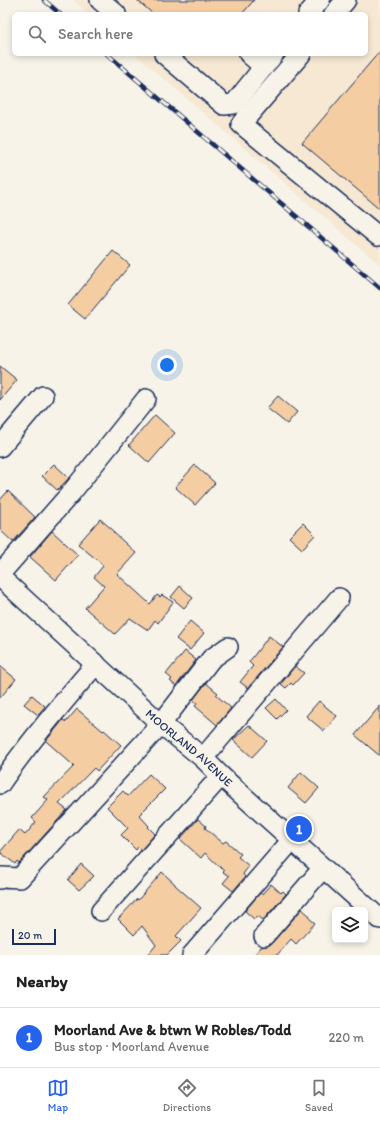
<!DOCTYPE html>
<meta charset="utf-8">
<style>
:root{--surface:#fff;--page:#f2f2f2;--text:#222;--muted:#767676;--line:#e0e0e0;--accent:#2563eb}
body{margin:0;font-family:Itim,sans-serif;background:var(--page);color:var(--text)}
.controls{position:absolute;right:12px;bottom:12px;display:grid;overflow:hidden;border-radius:6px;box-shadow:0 2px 6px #0003}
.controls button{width:36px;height:36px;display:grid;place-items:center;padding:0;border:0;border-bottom:1px solid var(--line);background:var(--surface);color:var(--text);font:20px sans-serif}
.scale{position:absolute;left:12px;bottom:10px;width:44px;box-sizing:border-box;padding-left:4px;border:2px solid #1b2f5e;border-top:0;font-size:11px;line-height:14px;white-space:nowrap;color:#1b2f5e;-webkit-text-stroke:3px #f7f3e8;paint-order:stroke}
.you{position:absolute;left:167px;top:365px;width:14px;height:14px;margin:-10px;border:3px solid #fff;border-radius:50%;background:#1a73e8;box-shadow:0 0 0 6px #1a73e833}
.badge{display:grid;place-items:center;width:26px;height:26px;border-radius:50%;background:var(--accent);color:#fff;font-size:13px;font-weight:700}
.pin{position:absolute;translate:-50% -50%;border:2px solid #fff;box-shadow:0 1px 4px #0006}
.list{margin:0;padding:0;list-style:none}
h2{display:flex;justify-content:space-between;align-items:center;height:52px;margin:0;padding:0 16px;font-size:17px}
h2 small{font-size:13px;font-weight:400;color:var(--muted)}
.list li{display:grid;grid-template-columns:26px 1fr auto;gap:12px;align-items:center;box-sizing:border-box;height:60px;padding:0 16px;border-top:1px solid var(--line)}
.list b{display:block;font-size:15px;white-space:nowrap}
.list p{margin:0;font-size:13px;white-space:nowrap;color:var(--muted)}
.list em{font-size:13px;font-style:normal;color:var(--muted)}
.icon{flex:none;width:22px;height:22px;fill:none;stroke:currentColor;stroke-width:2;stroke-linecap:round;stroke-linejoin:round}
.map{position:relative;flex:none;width:380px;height:955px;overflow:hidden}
.search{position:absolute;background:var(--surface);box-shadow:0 2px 6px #0003;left:12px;right:12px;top:12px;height:44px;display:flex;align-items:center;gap:10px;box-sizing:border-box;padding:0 14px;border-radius:6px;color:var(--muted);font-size:15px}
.sheet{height:112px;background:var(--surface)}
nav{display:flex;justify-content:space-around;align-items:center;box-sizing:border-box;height:56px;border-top:1px solid var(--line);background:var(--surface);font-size:11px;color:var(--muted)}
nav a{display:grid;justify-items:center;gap:2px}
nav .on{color:var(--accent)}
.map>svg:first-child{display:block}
.built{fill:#f6e8d3}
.building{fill:#f4cda3;stroke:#1b2f5e}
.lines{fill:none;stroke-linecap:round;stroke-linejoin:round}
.minor-casing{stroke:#1b2f5e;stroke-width:22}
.minor{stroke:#f7f3e8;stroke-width:19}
.rail-casing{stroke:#1b2f5e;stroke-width:4.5}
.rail{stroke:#f7f3e8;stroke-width:3;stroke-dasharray:9;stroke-linecap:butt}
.labels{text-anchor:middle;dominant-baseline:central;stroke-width:3;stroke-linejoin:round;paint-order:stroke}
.street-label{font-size:12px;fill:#1b2f5e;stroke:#f7f3e8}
</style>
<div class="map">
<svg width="380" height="955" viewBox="0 0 380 955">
<rect width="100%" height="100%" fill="#f7f3e8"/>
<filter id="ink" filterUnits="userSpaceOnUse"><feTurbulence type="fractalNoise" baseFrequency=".025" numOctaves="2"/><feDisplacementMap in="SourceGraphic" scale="8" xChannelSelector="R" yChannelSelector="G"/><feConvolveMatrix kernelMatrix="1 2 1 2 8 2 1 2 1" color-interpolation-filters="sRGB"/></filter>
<g filter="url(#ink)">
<!-- built -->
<path class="built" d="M73,0H380V265L135,54H366V14H89Z"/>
<!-- building -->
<path class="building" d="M137,0H254L242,14H153Z
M380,51V209L302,143Z
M113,251L130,265L85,319L68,305Z
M0,366L17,380L0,400Z
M278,396L297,412L287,424L267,408Z
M155,415L175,433L149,463L129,445Z
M54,464L69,478L57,490L42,476Z
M195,465L215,483L195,505L175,487Z
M8,491L35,517L13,542L0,530V500Z
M100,519L114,531L113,532L136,553L117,574L150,604L157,595L160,597L162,595L173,602L158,623L155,620L148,630L130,618L115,634L85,608L104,586L94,577L103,566L102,565V564L78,544Z
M303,523L315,535L302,549L289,537Z
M52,531L78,555L56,580L30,557Z
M180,586L193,598L184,608L171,597Z
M190,621L204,633L190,650L176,639Z
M269,636L283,647L248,688L240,682L253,666L249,662Z
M185,651L196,660L176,686L170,681L172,679L166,674Z
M0,666L16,679L0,698Z
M295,666L304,673L293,685L291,683L286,688L281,684Z
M206,683L218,693L216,695L231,708L217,725L195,706L197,703L193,700Z
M32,695L45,706L38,715L24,704Z
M276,699L286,710L277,719L266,708Z
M319,701L337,716L324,731L306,716Z
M380,706V756L355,735Z
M77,709L103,731L104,730L121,745L97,771L94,768L59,804L67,810L19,863L17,861L15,864L0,852L19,830L25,835L36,822L32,818L48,800L44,797L74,766L46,741L63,720L66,722Z
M249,725L267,741L252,757L233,740Z
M301,772L319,788L306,803L288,788Z
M149,774L165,789L139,815L149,826L148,827L155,834L141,850L138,847L136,850L121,835L128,828L107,807L123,791L128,796Z
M198,819L206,826L205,828L223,843L226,841L241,854L238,857L249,866L243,874L245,877L233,891L223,883L229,876L223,872L224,871L205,853L201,858L180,839Z
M81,864L94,876L79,890L68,880Z
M162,872L175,884V885L201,908L176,936L181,941L167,955H148L156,945L142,926L134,935L118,919L137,899L138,900Z
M271,884L281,893L283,891L286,894L263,920L258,916L254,919L245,911L260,893L262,894Z
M302,909L310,916L309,918L315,923L296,944L291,939L277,955H254L261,947L267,946L272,943Z"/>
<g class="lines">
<defs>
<g id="minor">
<path d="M100,0L116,14"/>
<path d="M308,14L320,0"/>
<path d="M334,14L346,0"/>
<path d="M164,54L224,105L234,104L274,54"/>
<path d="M249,54L264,67"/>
<path d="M301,54L241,124L378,236L380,235"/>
<path d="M0,447L43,396"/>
<path d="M0,574L71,493L146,399"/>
<path id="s1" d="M0,577L161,724L203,758L221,776L380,919"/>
<path d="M203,758L339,598"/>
<path d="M0,784C29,742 62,703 96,664"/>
<path d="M0,879L2,877L20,878L161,724L211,659L228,647"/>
<path d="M101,911L221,776"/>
<path d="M264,936L323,868"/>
<path d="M192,955L292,840"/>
</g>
</defs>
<!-- minor casing -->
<use href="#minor" class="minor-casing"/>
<!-- minor -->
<use href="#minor" class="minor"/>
<defs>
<path id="rail" d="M44,0L60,14
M107,54L380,288"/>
</defs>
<!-- rail casing -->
<use href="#rail" class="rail-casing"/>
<!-- rail -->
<use href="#rail" class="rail"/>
</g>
</g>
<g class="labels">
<!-- street labels -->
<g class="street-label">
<text stroke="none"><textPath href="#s1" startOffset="255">MOORLAND AVENUE</textPath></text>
</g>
</g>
</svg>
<div class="controls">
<button><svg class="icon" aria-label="layers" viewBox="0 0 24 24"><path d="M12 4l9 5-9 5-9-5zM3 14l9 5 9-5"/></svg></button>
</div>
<div class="scale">20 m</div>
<div class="you"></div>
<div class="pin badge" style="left:299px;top:829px">1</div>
<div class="search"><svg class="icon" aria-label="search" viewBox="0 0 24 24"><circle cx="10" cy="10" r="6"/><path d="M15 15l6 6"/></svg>Search here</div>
</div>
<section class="sheet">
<h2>Nearby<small></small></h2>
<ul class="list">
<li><span class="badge">1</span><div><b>Moorland Ave &amp; btwn W Robles/Todd</b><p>Bus stop · Moorland Avenue</p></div><em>220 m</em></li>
</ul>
</section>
<nav>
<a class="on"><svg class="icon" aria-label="map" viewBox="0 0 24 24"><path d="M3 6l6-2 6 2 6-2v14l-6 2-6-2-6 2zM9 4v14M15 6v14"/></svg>Map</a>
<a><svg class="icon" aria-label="directions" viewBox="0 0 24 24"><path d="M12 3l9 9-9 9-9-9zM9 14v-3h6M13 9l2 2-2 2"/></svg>Directions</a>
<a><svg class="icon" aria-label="saved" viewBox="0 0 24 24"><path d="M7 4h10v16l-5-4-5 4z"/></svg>Saved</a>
</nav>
